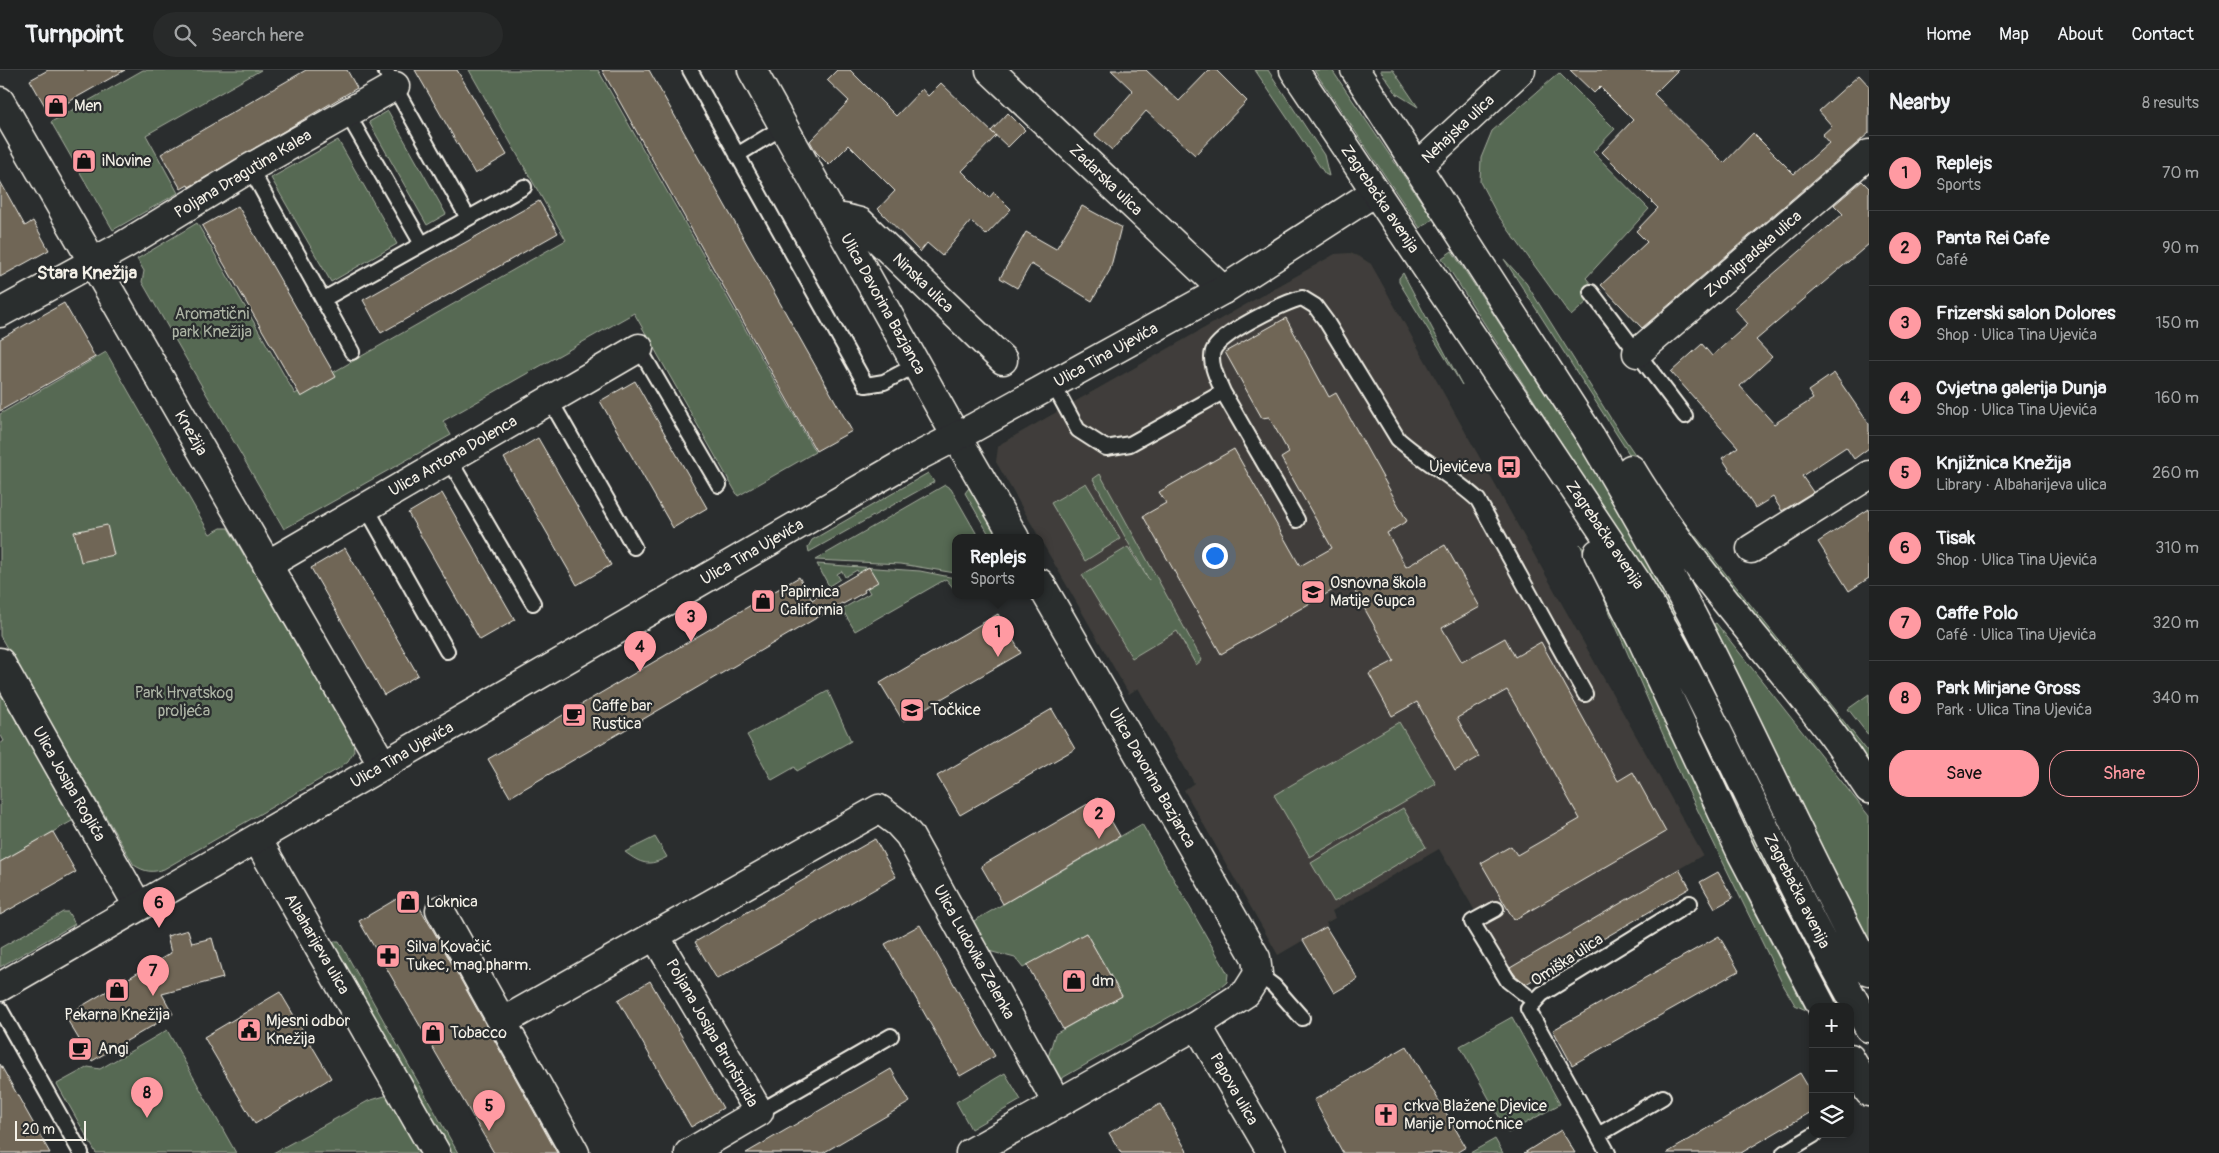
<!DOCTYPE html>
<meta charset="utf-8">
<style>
:root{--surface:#202222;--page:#282a2a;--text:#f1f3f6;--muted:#a2a4a5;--line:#3d3f40;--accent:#ff9aa2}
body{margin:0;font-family:Pangolin,sans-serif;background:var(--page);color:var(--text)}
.controls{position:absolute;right:15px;bottom:15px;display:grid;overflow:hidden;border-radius:10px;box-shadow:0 2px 8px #0003}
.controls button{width:45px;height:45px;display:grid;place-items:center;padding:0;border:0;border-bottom:1px solid var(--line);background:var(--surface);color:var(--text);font:25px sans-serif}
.scale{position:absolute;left:15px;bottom:12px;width:71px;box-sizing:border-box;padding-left:5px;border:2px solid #f4f1e8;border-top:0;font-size:14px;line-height:18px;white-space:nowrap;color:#f4f1e8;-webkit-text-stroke:4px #2a2d2e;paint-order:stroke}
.you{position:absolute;left:1214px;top:485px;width:18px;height:18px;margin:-12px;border:4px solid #fff;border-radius:50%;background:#1a73e8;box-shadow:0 0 0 8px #1a73e833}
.badge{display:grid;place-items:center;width:32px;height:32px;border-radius:50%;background:var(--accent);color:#111;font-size:16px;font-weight:700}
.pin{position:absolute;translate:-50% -41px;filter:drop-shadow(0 1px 2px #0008)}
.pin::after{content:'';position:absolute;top:26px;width:18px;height:15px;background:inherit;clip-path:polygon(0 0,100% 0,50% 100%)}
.popup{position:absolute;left:952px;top:464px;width:92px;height:65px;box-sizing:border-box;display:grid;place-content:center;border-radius:10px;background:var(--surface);filter:drop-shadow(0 1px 4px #0005);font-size:16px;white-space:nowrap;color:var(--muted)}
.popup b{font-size:19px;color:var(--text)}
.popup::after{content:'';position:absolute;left:50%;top:100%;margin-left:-10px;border:10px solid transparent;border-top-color:var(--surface)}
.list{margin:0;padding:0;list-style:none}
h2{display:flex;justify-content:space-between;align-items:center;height:65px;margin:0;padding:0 20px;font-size:21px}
h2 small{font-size:16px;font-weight:400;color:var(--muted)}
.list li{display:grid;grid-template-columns:32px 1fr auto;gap:15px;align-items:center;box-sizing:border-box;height:75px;padding:0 20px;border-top:1px solid var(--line)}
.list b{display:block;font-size:19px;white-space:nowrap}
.list p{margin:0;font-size:16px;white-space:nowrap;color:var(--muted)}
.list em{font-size:16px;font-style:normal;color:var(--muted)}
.actions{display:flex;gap:10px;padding:15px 20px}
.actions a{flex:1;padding:11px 0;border:1px solid var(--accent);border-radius:20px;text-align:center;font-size:18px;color:var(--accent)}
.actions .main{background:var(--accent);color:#111}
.icon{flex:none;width:28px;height:28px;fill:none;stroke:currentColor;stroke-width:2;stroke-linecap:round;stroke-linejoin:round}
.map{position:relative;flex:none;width:1869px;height:1083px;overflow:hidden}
header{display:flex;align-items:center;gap:30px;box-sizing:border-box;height:70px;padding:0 25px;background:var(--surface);border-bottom:1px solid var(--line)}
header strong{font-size:24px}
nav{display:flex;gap:28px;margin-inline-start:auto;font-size:18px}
.search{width:350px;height:45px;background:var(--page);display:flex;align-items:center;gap:12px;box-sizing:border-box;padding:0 18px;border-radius:28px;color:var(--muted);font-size:19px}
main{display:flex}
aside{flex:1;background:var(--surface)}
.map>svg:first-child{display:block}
.built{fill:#3f3e3a}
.green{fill:#566953;stroke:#a5ad9e}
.building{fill:#706657;stroke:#f4f1e8}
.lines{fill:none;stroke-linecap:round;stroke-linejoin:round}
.service-casing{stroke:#f4f1e8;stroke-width:18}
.minor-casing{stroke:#f4f1e8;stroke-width:31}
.tertiary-casing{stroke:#f4f1e8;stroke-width:31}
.secondary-casing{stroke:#f4f1e8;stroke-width:31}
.service{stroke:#2a2d2e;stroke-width:14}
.minor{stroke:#2a2d2e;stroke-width:28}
.tertiary{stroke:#2a2d2e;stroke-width:28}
.secondary{stroke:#2a2d2e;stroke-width:28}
.labels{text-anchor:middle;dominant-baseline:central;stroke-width:4.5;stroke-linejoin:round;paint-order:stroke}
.poi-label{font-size:16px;fill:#f4f1e8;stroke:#2a2d2e;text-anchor:start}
.street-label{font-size:16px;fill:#f4f1e8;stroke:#2a2d2e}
.park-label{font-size:16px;fill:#adb4a5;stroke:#2a2d2e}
.neighbourhood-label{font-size:18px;font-weight:bold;fill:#f4f1e8;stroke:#2a2d2e}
</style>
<header>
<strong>Turnpoint</strong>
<div class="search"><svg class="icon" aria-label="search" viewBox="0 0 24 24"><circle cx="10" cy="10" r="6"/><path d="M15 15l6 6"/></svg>Search here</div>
<nav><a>Home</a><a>Map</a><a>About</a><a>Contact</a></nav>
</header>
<main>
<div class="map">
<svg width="1869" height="1083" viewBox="0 0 1869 1083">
<rect width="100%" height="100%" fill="#2a2d2e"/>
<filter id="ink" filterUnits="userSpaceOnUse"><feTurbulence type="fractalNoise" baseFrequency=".02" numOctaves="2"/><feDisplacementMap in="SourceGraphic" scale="10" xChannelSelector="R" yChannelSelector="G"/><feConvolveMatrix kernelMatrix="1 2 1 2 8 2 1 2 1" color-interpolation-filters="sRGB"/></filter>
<g filter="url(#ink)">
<!-- built -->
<path class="built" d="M1350,183L1360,187L1371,194L1703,785L1510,898L1483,855L1485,854L1477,840L1475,841L1439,779L1332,841L1335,848L1326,853L1328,856L1278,885L1184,720L1194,713L1138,618L1129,624L996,392L998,377L1002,373L1335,184Z"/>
<!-- green -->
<path class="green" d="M143,0H261L146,65L178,123L113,160L51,52Z
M469,0H598L815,382L738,426L634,243L443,351L451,365L284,459L142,212L144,201L137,189L197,153L295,324L566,170Z
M1255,0H1268L1324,85L1329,106L1325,104Z
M1314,0H1332L1433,149L1420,158Z
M1380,0H1393L1418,37L1397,24Z
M1559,3L1615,59L1593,82L1649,139L1586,208L1598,222L1571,246L1497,144L1480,112L1481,88L1492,61Z
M388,41L446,144L427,155L369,52Z
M338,70L397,174L331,212L271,108Z
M1452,181L1592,395L1659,512L1718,625L1793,782L1869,928V936L1639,493L1442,188Z
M1504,189L1526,213L1613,352L1662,424L1869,683V699L1651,418Z
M1403,203L1462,315L1399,212V208Z
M106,282L210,464L221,458H228L353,671L354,681L348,691L338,699L164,799C152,803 145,802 134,795L0,566V344Z
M928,403L934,412L809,482L808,477L812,470Z
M1100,404L1202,590L1196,595L1177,561L1132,588L1082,505L1128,477L1149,510L1093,409Z
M1086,413L1120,469L1085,491L1051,433Z
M972,414L1003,468H991L965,423Z
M945,415L951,419L979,468H956L955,503L901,494L815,490Z
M1580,474L1600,503L1744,821L1806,940L1795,935L1782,913L1682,708Z
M817,494L920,501L955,508V520L946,509L855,561L842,539L870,523L857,500L845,507L842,501L837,504L840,509L829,516Z
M1716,553L1869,746V869L1709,557Z
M828,621L851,671L797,701L795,697L772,710L747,665Z
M6,623L79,747L0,792V674L4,671L0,664V627Z
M1869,624V666L1848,639Z
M1399,652L1436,714L1310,787L1274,725Z
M1403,738L1426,777L1334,832L1311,793Z
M1742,743L1745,746L1843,937H1837L1802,873L1739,745Z
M1142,754L1228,904L1227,912L1220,918L1057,1011L1046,994L1055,964L1122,926L1086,863L1023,898L1015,888L981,879L967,855Z
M655,767L667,787C649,797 641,794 625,782Z
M63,842H68L75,854L0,897V878Z
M334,871H339L458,1083H450L333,877Z
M1512,947L1560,1034L1508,1063L1460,976Z
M167,960L236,1083H96L57,1014L88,997L100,999Z
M1005,1003L1021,1030L971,1059L956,1032Z
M388,1025L420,1083H273L368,1031Z
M1495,1069L1503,1083H1470Z"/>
<!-- building -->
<path class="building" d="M48,0H125L49,43L30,10Z
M306,0H347L357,18L189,117L188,115L181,119L161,84Z
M415,0H457L507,85L475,104Z
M602,0H649L852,361L816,381Z
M837,0H850L896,46L922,19L928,26L941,13L996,66L962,101L989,128L994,122L1011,139L986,165L971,151L942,186L927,173L920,182L878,139L895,121L849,75L829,95L816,82L810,71L849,31L827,10Z
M1111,0H1146L1179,31L1209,0H1216L1247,31L1195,85L1146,41L1112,80L1095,65L1133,21Z
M1570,0H1678L1654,24L1724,93L1753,63L1794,104L1829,73L1822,65L1832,56L1819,41L1859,5L1869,16V63L1642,258L1601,215L1647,172L1636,161L1658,138L1602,82L1633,50L1600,17L1594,23Z
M1008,43L1025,60L1008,77L991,61Z
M0,111L25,156L33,151L49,180L0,207Z
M1862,111L1869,118V174L1756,270L1772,287L1740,316L1774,354L1813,329L1808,321L1834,303L1869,354V378L1854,389L1846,377L1802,406L1813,422L1782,441L1773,427L1755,438L1722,388L1738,377L1671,302L1702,274L1712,286L1748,254L1734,238L1843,144L1834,135Z
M539,131L558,163L381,263L363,230Z
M238,136L336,307L301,327L202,156Z
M1082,136L1121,157L1110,200L1092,231L1031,194L1017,218L1000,208L1026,162L1056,179Z
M64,233L95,287L0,341V269Z
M1286,248L1329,327L1336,323L1407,451L1387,463L1406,497L1445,475L1480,537L1442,558L1462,592L1505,568L1515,587L1541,572L1618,711L1633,702L1666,762L1514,850L1481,793L1511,776L1517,785L1580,749L1507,620L1457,648L1479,687L1455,701L1417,632L1392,646L1369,604L1394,591L1349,511L1221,584L1143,446L1166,433L1159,422L1234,379L1300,496L1332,478L1281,388L1289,383L1269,347L1262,348L1225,282Z
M635,311L707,438L673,458L600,331Z
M538,368L611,495L577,515L504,388Z
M442,423L515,550L480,570L408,443Z
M1869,439V508L1849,521L1818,472Z
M107,455L114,485L81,492L74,462Z
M345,478L418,605L384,625L311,498Z
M869,497L878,512L864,520L865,522L843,534L842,533L510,727L488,689L799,507L812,530Z
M998,544L1021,583L903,651L880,613Z
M1052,639L1075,679L960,745L937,706Z
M1098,728L1120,766L1003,834L981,796Z
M53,762L76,802L0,845V792Z
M875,769L896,807L717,909L695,872Z
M1679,799L1690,818L1526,914L1515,905L1510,898Z
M1718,802L1733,828L1715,838L1700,812Z
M410,821L437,867L557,1083H494L359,851Z
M920,855L995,986L960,1006L885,874Z
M1326,857L1358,909L1334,923L1303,870Z
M188,860L192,873L212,868L223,908L162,924L173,944L92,991L65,946L171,883L167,866Z
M1086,863L1122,926L1063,959L1027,895Z
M1719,866L1739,901L1572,995L1553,960Z
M650,911L723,1038L691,1057L618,930Z
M280,922L331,1008L255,1054L204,967Z
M1407,976L1466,1077L1456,1083H1343L1314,1030Z
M0,994L50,1083H0Z
M891,999L910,1032L823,1083H746Z
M1800,1003L1813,1025V1041L1792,1053L1741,1083H1667Z
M1160,1034L1188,1083H1121L1109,1063Z
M1561,1060L1575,1083H1524Z"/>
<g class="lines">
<defs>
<path id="service" d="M385,0L468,148
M690,0L866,315L884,312L916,295
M347,43L422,174
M737,85L783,57
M250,98L352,282
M1591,222L1685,346
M324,229L524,117
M639,278L719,415
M1053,314L1078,360L1106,378L1130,374L1223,322
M550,330L634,477
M449,389L533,533
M366,437L447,581
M1297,450L1223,322C1218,310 1209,294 1213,281C1219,264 1284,232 1302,228L1315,236L1326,251L1398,369C1423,391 1453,407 1478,430L1585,624
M1496,839L1472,852L1508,911L1535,932
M1258,904L1274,916L1302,948
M0,939L81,1083
M759,1042L891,966
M1598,1065L1663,1027
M1608,1083L1528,939L1542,924L1690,833
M1784,1083L1814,1065"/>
<path id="minor" d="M752,0L947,350L1015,468
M990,0L1223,220
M0,31L383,695
M838,151L844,148L860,152L1003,290
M0,243L124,175L250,98L395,16
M1637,283L1869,84
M1751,479L1869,405
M267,495L639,278
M0,592L138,836
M257,769L436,1083
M440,840L575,1083
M655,866L759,1042L689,1083
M502,952L879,739L898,753L909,765L1057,1033
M1197,955L1272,1083
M970,1083L1197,955L1246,923L1258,904L1256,888L1040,513"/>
<path id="tertiary" d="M1417,97L1521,0
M0,917L905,393L973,358L1223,220L1375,122"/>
<path id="secondary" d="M1294,0L1636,511C1693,604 1737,703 1786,801C1812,854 1840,906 1869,958
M1355,0L1591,367C1626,426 1660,485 1692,545C1753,662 1806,784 1869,901
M1631,399C1687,492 1762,573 1828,659C1843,678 1855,699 1869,719
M1598,483L1643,572L1742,784L1822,937
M1850,988L1869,1022"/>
</defs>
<!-- service casing -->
<use href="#service" class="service-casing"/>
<!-- minor casing -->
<use href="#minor" class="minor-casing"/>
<!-- tertiary casing -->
<use href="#tertiary" class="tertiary-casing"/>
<!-- secondary casing -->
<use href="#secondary" class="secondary-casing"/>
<!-- service -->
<use href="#service" class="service"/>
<!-- minor -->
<use href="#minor" class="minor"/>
<!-- tertiary -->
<use href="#tertiary" class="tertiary"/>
<!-- secondary -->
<use href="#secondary" class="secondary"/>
</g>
</g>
<!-- icons -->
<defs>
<symbol id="shop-square" viewBox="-11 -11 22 22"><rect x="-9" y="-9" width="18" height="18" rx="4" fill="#ff9aa2" stroke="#2a2d2e"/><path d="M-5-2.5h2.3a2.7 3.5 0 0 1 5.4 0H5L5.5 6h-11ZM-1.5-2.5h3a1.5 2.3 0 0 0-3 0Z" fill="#111"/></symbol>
<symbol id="bus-square" viewBox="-11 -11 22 22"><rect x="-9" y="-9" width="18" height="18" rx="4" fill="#ff9aa2" stroke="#2a2d2e"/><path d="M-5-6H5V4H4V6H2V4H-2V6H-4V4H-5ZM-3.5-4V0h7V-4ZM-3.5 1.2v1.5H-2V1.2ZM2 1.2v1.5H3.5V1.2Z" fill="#111"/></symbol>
<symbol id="school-square" viewBox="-11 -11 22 22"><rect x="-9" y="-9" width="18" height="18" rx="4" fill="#ff9aa2" stroke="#2a2d2e"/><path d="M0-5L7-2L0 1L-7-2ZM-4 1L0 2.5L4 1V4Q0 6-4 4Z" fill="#111"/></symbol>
<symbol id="cafe-square" viewBox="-11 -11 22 22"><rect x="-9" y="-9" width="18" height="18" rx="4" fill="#ff9aa2" stroke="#2a2d2e"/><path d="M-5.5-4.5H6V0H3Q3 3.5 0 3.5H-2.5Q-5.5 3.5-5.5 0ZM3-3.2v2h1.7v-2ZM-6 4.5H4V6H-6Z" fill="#111"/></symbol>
<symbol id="pharmacy-square" viewBox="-11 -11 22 22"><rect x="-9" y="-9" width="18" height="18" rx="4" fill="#ff9aa2" stroke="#2a2d2e"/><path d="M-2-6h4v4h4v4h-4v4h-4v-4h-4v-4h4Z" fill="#111"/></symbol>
<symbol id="civic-square" viewBox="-11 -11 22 22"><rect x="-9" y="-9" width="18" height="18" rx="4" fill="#ff9aa2" stroke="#2a2d2e"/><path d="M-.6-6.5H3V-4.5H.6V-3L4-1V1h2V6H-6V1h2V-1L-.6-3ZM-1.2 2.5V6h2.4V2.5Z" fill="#111"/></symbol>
<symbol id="church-square" viewBox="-11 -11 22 22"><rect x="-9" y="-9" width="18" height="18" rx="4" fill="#ff9aa2" stroke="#2a2d2e"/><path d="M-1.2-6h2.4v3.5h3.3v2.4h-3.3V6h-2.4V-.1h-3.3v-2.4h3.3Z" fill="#111"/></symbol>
</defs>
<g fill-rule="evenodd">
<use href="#shop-square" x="42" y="22" width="28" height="28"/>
<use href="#shop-square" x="70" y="77" width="28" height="28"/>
<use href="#bus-square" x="1495" y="383" width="28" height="28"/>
<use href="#school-square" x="1299" y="508" width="28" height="28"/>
<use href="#shop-square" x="749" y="517" width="28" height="28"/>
<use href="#school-square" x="898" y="626" width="28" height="28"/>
<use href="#cafe-square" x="560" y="631" width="28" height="28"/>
<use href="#shop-square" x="394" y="818" width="28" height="28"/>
<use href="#pharmacy-square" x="374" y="872" width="28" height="28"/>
<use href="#shop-square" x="1060" y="897" width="28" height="28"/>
<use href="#shop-square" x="103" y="906" width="28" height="28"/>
<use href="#civic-square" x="235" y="946" width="28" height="28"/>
<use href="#shop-square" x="419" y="949" width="28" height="28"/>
<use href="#cafe-square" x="66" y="965" width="28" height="28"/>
<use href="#church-square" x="1372" y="1031" width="28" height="28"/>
</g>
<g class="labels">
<!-- poi labels -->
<g class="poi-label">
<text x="74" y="36">Men</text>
<text x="102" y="91">iNovine</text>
<text x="1492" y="397" text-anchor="end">Ujevićeva</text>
<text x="1330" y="513">Osnovna škola<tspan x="1330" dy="18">Matije Gupca</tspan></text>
<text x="780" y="522">Papirnica<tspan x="780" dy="18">California</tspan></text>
<text x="592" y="636">Caffe bar<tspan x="592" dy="18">Rustica</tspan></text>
<text x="930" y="640">Točkice</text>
<text x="426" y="832">Loknica</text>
<text x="406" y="877">Silva Kovačić<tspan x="406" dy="18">Tukec, mag.pharm.</tspan></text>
<text x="1092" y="911">dm</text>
<text x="117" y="945" text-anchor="middle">Pekarna Knežija</text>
<text x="266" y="951">Mjesni odbor<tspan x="266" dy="18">Knežija</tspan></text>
<text x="450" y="963">Tobacco</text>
<text x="98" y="979">Angi</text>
<text x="1404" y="1036">crkva Blažene Djevice<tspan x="1404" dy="18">Marije Pomoćnice</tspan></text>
</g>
<!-- street labels -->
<g class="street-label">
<text transform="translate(1458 59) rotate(-43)">Nehajska ulica</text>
<text transform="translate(243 104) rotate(-31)">Poljana Dragutina Kalea</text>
<text transform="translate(1106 110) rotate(44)">Zadarska ulica</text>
<text transform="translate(1380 129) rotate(56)">Zagrebačka avenija</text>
<text transform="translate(1753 184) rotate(-41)">Zvonigradska ulica</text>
<text transform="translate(923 213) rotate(44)">Ninska ulica</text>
<text transform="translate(883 234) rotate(61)">Ulica Davorina Bazjanca</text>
<text transform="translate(1106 285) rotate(-29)">Ulica Tina Ujevića</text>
<text transform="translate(191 363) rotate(60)">Knežija</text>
<text transform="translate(453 386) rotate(-30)">Ulica Antona Dolenca</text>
<text transform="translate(1605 465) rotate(56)">Zagrebačka avenija</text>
<text transform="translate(752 482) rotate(-30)">Ulica Tina Ujevića</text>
<text transform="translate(402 685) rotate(-30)">Ulica Tina Ujevića</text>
<text transform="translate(1152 708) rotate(60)">Ulica Davorina Bazjanca</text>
<text transform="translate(69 714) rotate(60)">Ulica Josipa Roglića</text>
<text transform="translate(1797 821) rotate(63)">Zagrebačka avenija</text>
<text transform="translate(317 874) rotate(60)">Albaharijeva ulica</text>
<text transform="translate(974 882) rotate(61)">Ulica Ludovika Zelenka</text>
<text transform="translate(1567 890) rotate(-33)">Omiška ulica</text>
<text transform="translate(712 963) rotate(60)">Poljana Josipa Brunšmida</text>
<text transform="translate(1234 1019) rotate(60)">Papova ulica</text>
</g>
<!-- park labels -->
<g class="park-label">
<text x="212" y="244">Aromatični<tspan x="212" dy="18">park Knežija</tspan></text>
<text x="184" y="623">Park Hrvatskog<tspan x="184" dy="18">proljeća</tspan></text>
</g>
<!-- neighbourhood labels -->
<g class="neighbourhood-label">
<text x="87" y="203">Stara Knežija</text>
</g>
</g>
</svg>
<div class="controls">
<button>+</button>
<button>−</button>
<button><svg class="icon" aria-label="layers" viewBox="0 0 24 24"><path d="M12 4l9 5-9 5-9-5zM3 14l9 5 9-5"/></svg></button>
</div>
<div class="scale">20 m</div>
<div class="you"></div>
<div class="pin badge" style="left:998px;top:587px">1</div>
<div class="popup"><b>Replejs</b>Sports</div>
<div class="pin badge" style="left:1099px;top:769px">2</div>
<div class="pin badge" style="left:691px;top:572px">3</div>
<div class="pin badge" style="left:640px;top:602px">4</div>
<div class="pin badge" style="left:489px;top:1061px">5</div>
<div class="pin badge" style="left:159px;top:858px">6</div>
<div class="pin badge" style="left:153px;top:926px">7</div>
<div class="pin badge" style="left:147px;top:1048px">8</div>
</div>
<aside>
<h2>Nearby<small>8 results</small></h2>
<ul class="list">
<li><span class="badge">1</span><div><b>Replejs</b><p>Sports</p></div><em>70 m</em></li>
<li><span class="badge">2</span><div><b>Panta Rei Cafe</b><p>Café</p></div><em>90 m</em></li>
<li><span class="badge">3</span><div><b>Frizerski salon Dolores</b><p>Shop · Ulica Tina Ujevića</p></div><em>150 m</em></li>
<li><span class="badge">4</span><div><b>Cvjetna galerija Dunja</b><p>Shop · Ulica Tina Ujevića</p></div><em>160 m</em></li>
<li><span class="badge">5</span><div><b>Knjižnica Knežija</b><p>Library · Albaharijeva ulica</p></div><em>260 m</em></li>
<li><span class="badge">6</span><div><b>Tisak</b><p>Shop · Ulica Tina Ujevića</p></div><em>310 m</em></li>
<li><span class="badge">7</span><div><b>Caffe Polo</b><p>Café · Ulica Tina Ujevića</p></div><em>320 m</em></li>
<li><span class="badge">8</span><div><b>Park Mirjane Gross</b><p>Park · Ulica Tina Ujevića</p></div><em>340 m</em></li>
</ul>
<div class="actions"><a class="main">Save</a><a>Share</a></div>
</aside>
</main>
